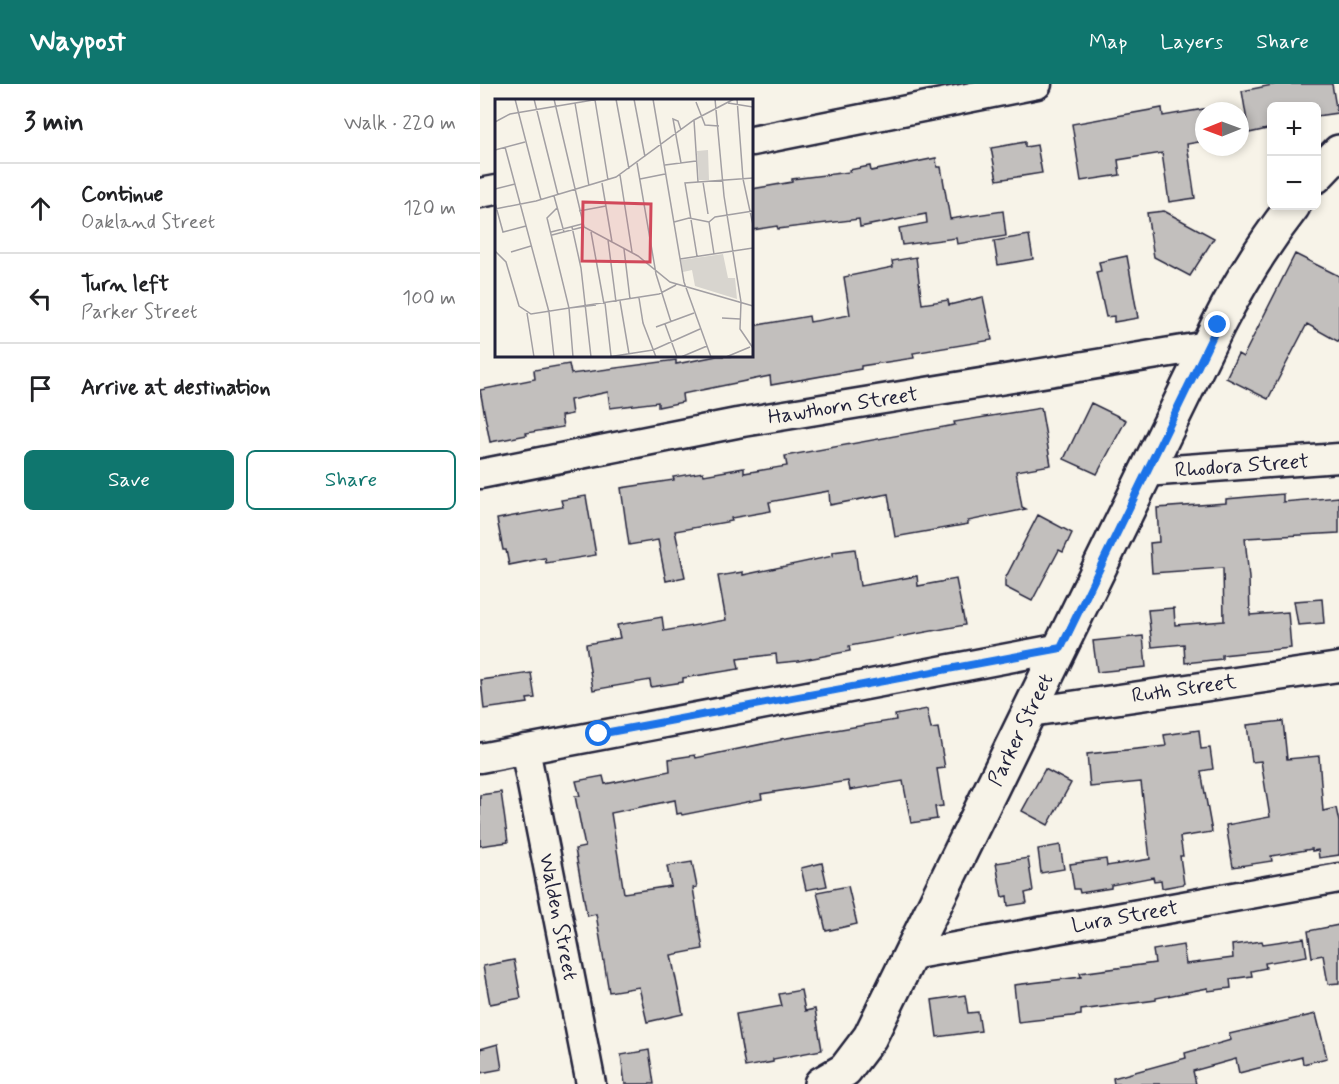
<!DOCTYPE html>
<meta charset="utf-8">
<style>
:root{--surface:#fff;--page:#f2f2f2;--text:#202124;--muted:#757577;--line:#e0e0e0;--accent:#0f766e}
body{margin:0;font-family:Mynerve,sans-serif;background:var(--page);color:var(--text)}
.controls{position:absolute;right:18px;top:18px;display:grid;overflow:hidden;border-radius:9px;box-shadow:0 3px 9px #0003}
.controls button{width:54px;height:54px;display:grid;place-items:center;padding:0;border:0;border-bottom:2px solid var(--line);background:var(--surface);color:var(--text);font:30px sans-serif}
.compass{position:absolute;left:715px;top:18px;width:54px;height:54px;border-radius:50%;background:var(--surface);box-shadow:0 3px 9px #0003;rotate:269deg}
.stop{position:absolute;width:18px;height:18px;margin:-14px;border:4px solid #1a73e8;border-radius:50%;background:#fff}
.stop.end{background:#1a73e8;border-color:#fff;box-shadow:0 2px 6px #0008}
.list{margin:0;padding:0;list-style:none}
h2{display:flex;justify-content:space-between;align-items:center;height:78px;margin:0;padding:0 24px;font-size:26px}
h2 small{font-size:20px;font-weight:400;color:var(--muted)}
.list li{display:grid;grid-template-columns:39px 1fr auto;gap:18px;align-items:center;box-sizing:border-box;height:90px;padding:0 24px;border-top:2px solid var(--line)}
.list b{display:block;font-size:22px;white-space:nowrap}
.list p{margin:0;font-size:20px;white-space:nowrap;color:var(--muted)}
.list em{font-size:20px;font-style:normal;color:var(--muted)}
.actions{display:flex;gap:12px;padding:18px 24px}
.actions a{flex:1;padding:14px 0;border:2px solid var(--accent);border-radius:9px;text-align:center;font-size:21px;color:var(--accent)}
.actions .main{background:var(--accent);color:#fff}
.icon{flex:none;width:33px;height:33px;fill:none;stroke:currentColor;stroke-width:2;stroke-linecap:round;stroke-linejoin:round}
.map{position:relative;flex:none;width:859px;height:1000px;overflow:hidden}
header{display:flex;align-items:center;gap:36px;box-sizing:border-box;height:84px;padding:0 30px;background:var(--accent);color:#fff}
header strong{font-size:28px}
nav{display:flex;gap:33px;margin-inline-start:auto;font-size:21px}
main{display:flex}
aside{flex:1;background:var(--surface)}
.map>svg:first-child{display:block}
.building{fill:#c2bfbd;stroke:#22223b;stroke-width:1.5}
.lines{fill:none;stroke-linecap:round;stroke-linejoin:round}
.street-casing{stroke:#22223b;stroke-width:33}
.secondary-casing{stroke:#22223b;stroke-width:38}
.street{stroke:#f7f3e8;stroke-width:28}
.secondary{stroke:#f7f3e8;stroke-width:33}
.route{stroke:#1a73e8;stroke-width:8}
.labels{text-anchor:middle;dominant-baseline:central;stroke-width:4.5;stroke-linejoin:round;paint-order:stroke}
.street-label{font-size:21px;fill:#22223b;stroke:#f7f3e8}
.inset-road{fill:none;stroke:#a29fa3;stroke-width:1.5}
.view{fill:#d1495b;fill-opacity:0.15;stroke:#d1495b;stroke-width:3}
.inset-edge{fill:none;stroke:#22223b;stroke-width:3}
</style>
<header>
<strong>Waypost</strong>
<nav><a>Map</a><a>Layers</a><a>Share</a></nav>
</header>
<main>
<aside>
<h2>3 min<small>Walk · 220 m</small></h2>
<ul class="list">
<li><svg class="icon" aria-label="ahead" viewBox="0 0 24 24"><path d="M12 20V5M6 11l6-6 6 6"/></svg><div><b>Continue</b><p>Oakland Street</p></div><em>120 m</em></li>
<li><svg class="icon" aria-label="left" viewBox="0 0 24 24"><path d="M17 20v-9H6M10 6l-5 5 5 5"/></svg><div><b>Turn left</b><p>Parker Street</p></div><em>100 m</em></li>
<li><svg class="icon" aria-label="arrive" viewBox="0 0 24 24"><path d="M6 21V4h12l-3 4 3 4H6"/></svg><div><b>Arrive at destination</b></div></li>
</ul>
<div class="actions"><a class="main">Save</a><a>Share</a></div>
</aside>
<div class="map">
<svg width="859" height="1000" viewBox="0 0 859 1000">
<rect width="100%" height="100%" fill="#f7f3e8"/>
<filter id="ink" filterUnits="userSpaceOnUse"><feTurbulence type="fractalNoise" baseFrequency=".0167" numOctaves="2"/><feDisplacementMap in="SourceGraphic" scale="12" xChannelSelector="R" yChannelSelector="G"/><feConvolveMatrix kernelMatrix="1 2 1 2 8 2 1 2 1" color-interpolation-filters="sRGB"/></filter>
<g filter="url(#ink)">
<!-- building -->
<path class="building" d="M797,0H852L857,29L837,32V22H792V44L769,49L762,7Z
M682,24L683,32L724,25V57L707,60L715,114L689,118L682,69L638,76L640,91L601,97L592,40Z
M545,58V63L557,61L562,89L517,96L511,64Z
M456,74L457,83H461L470,135L523,127L526,152L477,160L476,154L422,161L419,144L447,139L446,130L380,143L379,135L298,145L297,142L272,146V105L312,98V95L370,88L369,86L390,82L391,87Z
M684,127L734,154L710,192L674,173L667,129Z
M549,151L553,175L518,181L514,157Z
M815,170L859,192V258L827,240L788,315L746,294L758,270L763,273Z
M647,172L658,234L634,238V232L626,233L616,188L621,187L619,178Z
M436,173L442,220L468,216L469,221L503,213L512,256L433,269L434,274L381,282V285L291,301L290,292L202,310L203,318L178,323V318L130,324L128,308L90,316L92,330L81,332L83,343L46,349L47,351L10,358L0,306L55,295L54,286L89,280L91,290L196,276V280L237,272H272V242L329,232L330,238L370,231L364,193L413,183L412,177Z
M611,319L646,336L617,390L584,375Z
M561,324L571,381L536,387L542,423L546,425L488,437V440L415,453L408,410L350,421L349,407L289,418L291,427L251,434L252,437L195,447L205,493L186,497L178,456L149,461L141,404L194,396L193,393L223,388L224,391L264,384V389L307,382L305,372L475,341L474,338Z
M803,410V418L859,413V449L765,454L769,494L770,531L808,528L811,564L742,571V575L705,579L704,560L672,563L668,526L694,524L695,541L744,537L743,484L672,489L670,459L679,458L677,424L746,419V415Z
M106,412L116,471L66,479L65,474L29,481L26,466H23L17,435L83,423L81,416Z
M558,431L592,449L583,468L579,466L552,517L525,503V495Z
M375,465L380,502L437,492L438,502L476,495L485,541L369,562L370,567L318,577L297,579L296,570L257,575L259,585L203,594V598L171,603L170,596L113,606L106,560L140,554L137,541L182,533L184,547L246,536L238,492L263,488V491L353,472V468Z
M842,515L844,539L818,541L814,517Z
M663,552L666,583L617,588L613,557Z
M51,589L55,614L47,615L48,619L4,625L1,596Z
M447,625L451,645L458,644L465,684L457,685L463,722L455,723L457,735L431,739L423,697L370,706L368,697L281,710L282,715L202,731L201,729L197,730L195,716L131,729L144,809L191,802L187,782L212,778L217,803L213,804L223,865L191,871L203,930L167,938L159,903L129,908L116,830L107,832L95,765L105,763L95,712H100L96,697L123,692L125,700L190,687L189,675L215,671L216,674L301,656V655L416,636L415,631Z
M803,637L807,675L839,672L843,727L856,724L859,738V771L839,774L838,766L832,767V765L791,772L792,777L753,783L746,741L790,733L781,677L772,678L767,641Z
M719,646L721,665L730,664L733,685L721,687L732,748L700,753L703,772H700L704,800L682,804L681,796L674,797L673,793L631,801V804L600,809L599,805H594L590,780L626,775L627,782L670,775L661,698L610,703L607,670L686,662L684,651Z
M565,685L591,699L568,741L542,727Z
M21,708L28,758L0,762V711Z
M580,761L584,785L561,789L558,765Z
M548,774L553,807L545,809L547,819L528,822L527,812L522,813L516,779Z
M342,779L347,802L326,806L321,784Z
M368,802L377,840L346,847L337,808Z
M859,841V899L848,900L843,871L832,873L828,847Z
M824,854L827,872L785,879L786,884L771,887L772,892L750,895L751,904L728,907V904L676,914V916L601,926V931L538,938L534,901L601,893L600,889L675,879L673,866L703,861L706,880L753,874L752,861L782,857L783,860Z
M34,876L41,914L10,920L3,882Z
M321,906L325,927L335,925L342,966L293,975V978L265,983L256,930L302,922L299,910Z
M485,911L488,929L498,928L501,947L457,953L452,916Z
M836,930L847,974L823,980L822,973L759,989L756,975L713,987L716,1000H634L633,994L706,974L705,969L751,956L749,950Z
M18,960L22,985L0,989V965Z
M169,966L174,1000H145L141,971Z"/>
<g class="lines">
<defs>
<path id="street" d="M272,57L557,0
M0,109L16,106
M665,388L859,374
M0,390L257,339L727,262
M550,628L859,583
M45,665L111,1000
M0,674L581,564
M431,871L859,794"/>
<path id="secondary" d="M836,92L859,68
M341,1000L365,986L390,953L738,241C760,198 784,159 813,122"/>
</defs>
<!-- street casing -->
<use href="#street" class="street-casing"/>
<!-- secondary casing -->
<use href="#secondary" class="secondary-casing"/>
<!-- street -->
<use href="#street" class="street"/>
<!-- secondary -->
<use href="#secondary" class="secondary"/>
</g>
</g>
<g class="lines" filter="url(#ink)">
<!-- route -->
<path class="route" d="M119,650L581,564L738,241"/>
</g>
<g class="labels">
<!-- street labels -->
<g class="street-label">
<text transform="translate(363 322) rotate(-9)">Hawthorn Street</text>
<text transform="translate(762 382) rotate(-4)">Rhodora Street</text>
<text transform="translate(704 605) rotate(-8)">Ruth Street</text>
<text transform="translate(541 646) rotate(-64)">Parker Street</text>
<text transform="translate(78 833) rotate(79)">Walden Street</text>
<text transform="translate(645 833) rotate(-10)">Lura Street</text>
</g>
</g>
<!-- overview -->
<g transform="translate(15 15)">
<rect width="258" height="258" fill="#f7f3e8"/>
<path d="M213,51L214,81H204L202,52ZM228,155L233,179H240L242,200L200,187L197,171L188,173L186,161Z" fill="#d8d5cf"/>
<path class="inset-road" d="M20,0L46,101M39,0L63,96M59,0L89,128L143,157L175,183L258,207M121,0L134,70M139,0L150,58M158,0L189,183L216,258M220,0L229,97L246,203L245,230L258,249M242,0L248,80L258,126M100,1L113,81M201,3L210,26L224,27M80,4L94,87M233,4L258,8M199,21L203,83M0,23L15,15L104,0M10,48L54,213L59,258M0,51L30,43M142,64L161,175L176,223M186,64L178,20L183,22L186,31M170,66L201,62M125,76L137,153M145,80L170,75M208,83L213,115M107,84L117,143M0,90L20,85M59,97L69,133M0,104L8,133L31,127M62,109L52,119L74,209L78,258M0,110L41,102L121,78L199,21L239,0M84,112L111,107M179,123L194,119L214,123M214,123L220,118L258,112M214,123L219,155M77,128L86,169L96,258M56,133L87,125M96,133L109,205M57,136L88,128M113,141L121,203M129,150L135,200M0,152L11,163L24,207L36,215L164,195L181,186M16,153L36,147M202,157L190,84L258,79M185,160L258,149M144,199L148,224L161,258M125,202L134,255M110,204L116,257M74,209L101,206M32,214L39,258M227,219L245,220M170,225L182,258M161,228L199,214M113,258L158,251L205,230M186,258L212,247M231,258L255,248"/>
<path class="view" d="M88,103L156,105L155,163L87,162Z"/>
<rect width="258" height="258" class="inset-edge"/>
</g>
</svg>
<div class="controls">
<button>+</button>
<button>−</button>
</div>
<svg class="compass" viewBox="-18 -18 36 36"><path d="M0-13l5 13h-10z" fill="#e53935"/><path d="M0 13l5-13h-10z" fill="#757577"/></svg>
<div class="stop" style="left:119px;top:650px"></div>
<div class="stop end" style="left:738px;top:241px"></div>
</div>
</main>
